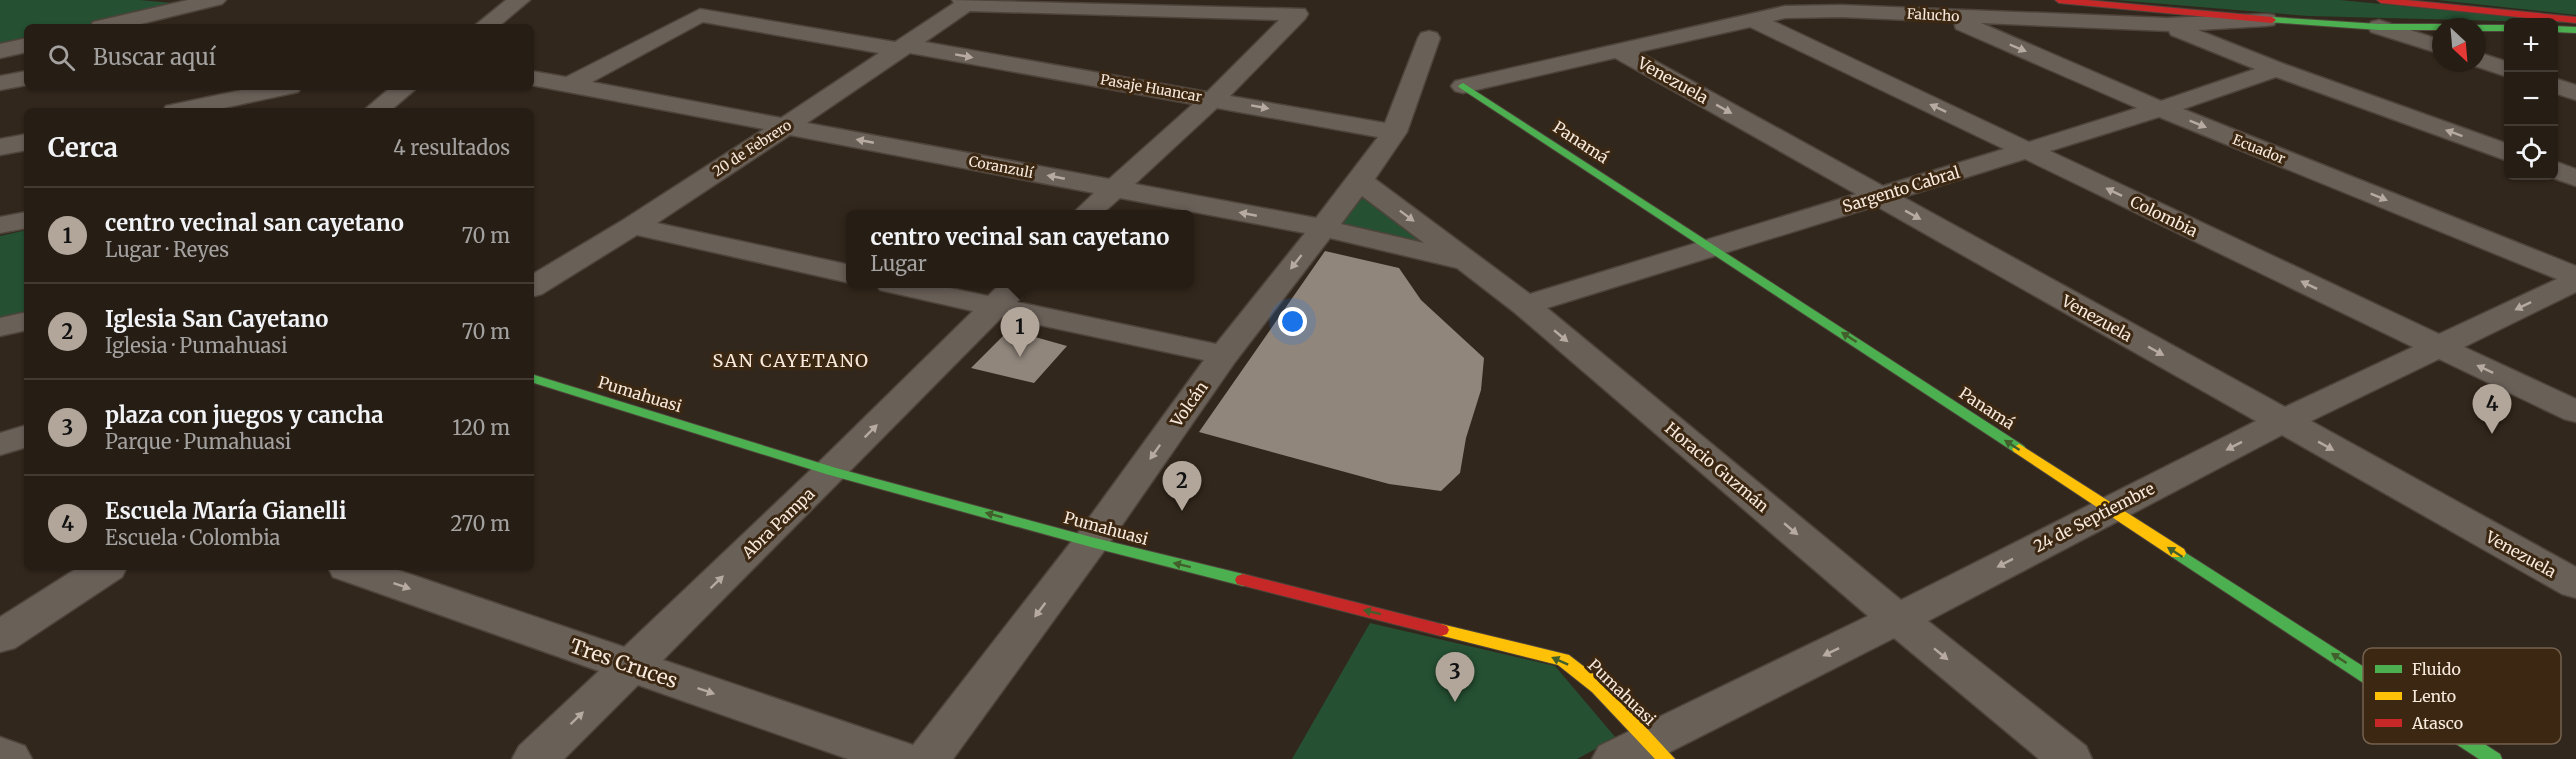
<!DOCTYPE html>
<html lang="es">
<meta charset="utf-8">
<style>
:root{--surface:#261d15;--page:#2e261e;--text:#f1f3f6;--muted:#a4a2a0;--line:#423b34;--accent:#b2a599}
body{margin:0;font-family:Merriweather,serif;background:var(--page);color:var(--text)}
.controls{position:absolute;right:18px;top:18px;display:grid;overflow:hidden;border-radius:9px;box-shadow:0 2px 4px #0004}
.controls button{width:54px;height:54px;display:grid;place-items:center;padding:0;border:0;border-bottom:2px solid var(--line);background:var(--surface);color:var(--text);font:30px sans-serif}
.compass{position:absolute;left:2432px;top:18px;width:54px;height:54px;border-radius:50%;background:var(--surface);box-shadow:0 2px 4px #0004;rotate:154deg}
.you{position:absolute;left:1293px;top:322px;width:21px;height:21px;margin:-15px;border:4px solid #fff;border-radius:50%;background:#1a73e8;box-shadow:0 0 0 9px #1a73e833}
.badge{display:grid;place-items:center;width:39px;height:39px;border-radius:50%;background:var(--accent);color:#111;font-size:20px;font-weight:700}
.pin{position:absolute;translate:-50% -50px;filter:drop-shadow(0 2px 3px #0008)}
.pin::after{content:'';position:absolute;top:32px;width:21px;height:18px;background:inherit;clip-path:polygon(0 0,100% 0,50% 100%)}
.popup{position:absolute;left:846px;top:210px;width:348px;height:78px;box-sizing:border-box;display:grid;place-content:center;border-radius:9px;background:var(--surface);filter:drop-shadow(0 2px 4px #0005);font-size:20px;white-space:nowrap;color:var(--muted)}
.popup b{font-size:22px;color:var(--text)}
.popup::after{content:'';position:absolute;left:50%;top:100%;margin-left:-12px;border:12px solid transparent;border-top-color:var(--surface)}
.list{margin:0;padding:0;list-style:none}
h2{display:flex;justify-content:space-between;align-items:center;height:78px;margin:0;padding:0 24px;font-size:26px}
h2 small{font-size:20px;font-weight:400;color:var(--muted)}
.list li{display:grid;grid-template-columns:39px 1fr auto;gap:18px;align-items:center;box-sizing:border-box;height:96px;padding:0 24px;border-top:2px solid var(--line)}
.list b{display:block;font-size:22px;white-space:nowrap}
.list p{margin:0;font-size:20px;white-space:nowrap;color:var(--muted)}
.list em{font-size:20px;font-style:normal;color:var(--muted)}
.icon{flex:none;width:33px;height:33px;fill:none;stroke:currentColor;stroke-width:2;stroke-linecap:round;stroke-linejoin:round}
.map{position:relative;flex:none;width:2576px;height:759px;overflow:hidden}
.search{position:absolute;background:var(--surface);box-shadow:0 2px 4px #0004;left:24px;top:24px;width:510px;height:66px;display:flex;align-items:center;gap:15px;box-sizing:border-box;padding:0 21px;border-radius:9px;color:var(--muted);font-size:22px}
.panel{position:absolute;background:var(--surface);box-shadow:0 2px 4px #0004;left:24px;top:108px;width:510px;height:462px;border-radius:9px}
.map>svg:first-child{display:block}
.green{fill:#255032}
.building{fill:#90867c}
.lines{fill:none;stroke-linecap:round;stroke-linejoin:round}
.street-casing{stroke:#4e443b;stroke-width:3}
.fast-casing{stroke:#4e443b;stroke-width:2}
.slow-casing{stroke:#4e443b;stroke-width:2}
.jam-casing{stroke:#4e443b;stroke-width:2}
.street{fill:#696058;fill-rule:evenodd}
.fast{fill:#4caf50;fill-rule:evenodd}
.slow{fill:#ffc107;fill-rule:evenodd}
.jam{fill:#c62828;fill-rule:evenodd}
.oneway{fill:#b7aba1}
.oneway2{fill:#425e2b}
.labels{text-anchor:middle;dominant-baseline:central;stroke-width:6;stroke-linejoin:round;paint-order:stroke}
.far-street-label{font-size:14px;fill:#f7e9dc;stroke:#3c2812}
.street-label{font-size:16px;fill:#f7e9dc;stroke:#3c2812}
.neighbourhood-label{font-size:18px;letter-spacing:1.5px;fill:#f7e9dc;stroke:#3c2812}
.near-street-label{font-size:20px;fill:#f7e9dc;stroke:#3c2812}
.key{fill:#3c2812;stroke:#74624f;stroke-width:1.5}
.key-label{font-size:16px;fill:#f7e9dc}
</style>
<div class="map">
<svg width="2576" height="759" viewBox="0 0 2576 759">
<rect width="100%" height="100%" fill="#32271c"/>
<!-- green -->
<path class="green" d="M0,0H140L184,4L78,27H27V40L0,47Z
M2115,0H2340L2576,23L2308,16Z
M2437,0H2576V15Z
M1365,195L1430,247L1339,225Z
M27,230V313L0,319V236Z
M1370,623L1555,666L1616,738L1577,759H1292Z"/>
<!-- building -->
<path class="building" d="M1325,251L1399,268L1421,300L1484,358L1481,390L1466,438L1460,473L1441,491L1389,484L1199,432Z
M1012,332L1021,333L1067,346L1034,383L971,368L1003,336Z"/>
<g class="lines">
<defs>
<path id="street" d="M188,0H226L222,4L128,27H90L93,22Z
M506,0H530L498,27H473Z
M952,0L1305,9L1308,14L1305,19L1230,96L1385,123L1418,38L1421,33L1429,31L1437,33L1440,38L1407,132L1375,179L1530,294L1856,194L1615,58L1463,93L1455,91L1451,86L1455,81L1785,6L1841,5L2167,18L2266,14L2274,15L2277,20L2274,25L2266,26L2198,30L2284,64L2508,144V161L2276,77L2183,109L2576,266V292L2464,347L2576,399V422L2564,419L2439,359L2311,421L2576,567V598L2562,594L2282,435L1928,621L2086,746L2092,759H2039L1894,638L1656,759H1592L1599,746L1868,616L1514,312L1457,268L1330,238L1235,362L1104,551L953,759H848L638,685L564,759H512L519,746L599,671L333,577L328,567H389L624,647L818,463L973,311L880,290L876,284H931L988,296L1000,284H1032L1017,302L1216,344L1305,233L1120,198L1102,214H1072L1094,193L790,135L657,223L850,265V283L637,235L542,294L531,297V275L623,220L764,129L531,85V71L566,77L700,9L895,42L954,3ZM970,11L1279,20L1207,92L925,42ZM1841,17L1954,22L1956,29L2137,108L2029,142L1773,21L1785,18ZM703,22L879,53L781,118L592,82ZM1981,23L2169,31L2171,35L2255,69L2161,101ZM1750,27L2004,149L1883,186L1639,52ZM910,53L1193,104L1109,179L807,123ZM1217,108L1378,137L1316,218L1135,184ZM2159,117L2557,279L2439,334L2050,151ZM2025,159L2413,347L2285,407L1903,197ZM1362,196L1424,243L1341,224ZM1876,206L2256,421L1901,600L1547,308ZM1002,317L1204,360L1078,533L913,745L663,660Z
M2379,20L2441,40V54L2371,32L2368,27L2371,22Z
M27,38V52L0,58V44Z
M2477,52L2508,62V77L2469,64L2477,63Z
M27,71V85L0,90V76Z
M2554,78L2576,85V100L2554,93Z
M256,87H302L298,92L210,111H163L166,106Z
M391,87H418L390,111H363Z
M27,134V150L0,155V139Z
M2554,161L2576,169V186L2547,176H2554Z
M27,212V228L0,233V217Z
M27,312V330L0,336V318Z
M27,425V447L0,455V433Z
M79,567H127L122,577L15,648L0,652V617Z
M0,737L25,746L32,759H0Z"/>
<path id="fast" d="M2272,17L2379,24H2441L2445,27H2441V30H2379L2269,22L2268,20Z
M2477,25H2508V31H2477V27H2473Z
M2554,26L2576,27V33L2554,32Z
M1463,83L2024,446L2026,449L2019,454L2014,452L1460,88L1458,86Z
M531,374L836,468L1091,537L1243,574L1249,576L1251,580L1249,584L1243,586L1091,547L826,474L531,382Z
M2178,548L2500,754L2502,759H2479L2172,557L2170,553L2172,549Z"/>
<path id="slow" d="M2019,444L2184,549L2186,553L2184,557H2172L2014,452L2012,449Z
M1441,624L1569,655L1604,682L1675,759H1655L1592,692L1558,665L1435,634L1433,630L1435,626Z"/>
<path id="jam" d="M2055,0H2087L2272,17L2276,20L2272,23L2059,3Z
M2377,0H2406L2576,17V23L2381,3Z
M1243,574L1441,624L1447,626L1449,630L1447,634L1441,636L1237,584L1235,580L1237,576Z"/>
</defs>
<!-- street casing -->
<use href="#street" class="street-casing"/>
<!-- fast casing -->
<use href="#fast" class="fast-casing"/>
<!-- slow casing -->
<use href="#slow" class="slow-casing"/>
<!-- jam casing -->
<use href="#jam" class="jam-casing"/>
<!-- street -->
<use href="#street" class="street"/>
<!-- fast -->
<use href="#fast" class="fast"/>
<!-- slow -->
<use href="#slow" class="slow"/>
<!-- jam -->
<use href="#jam" class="jam"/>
</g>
<!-- one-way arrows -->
<defs><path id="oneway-solid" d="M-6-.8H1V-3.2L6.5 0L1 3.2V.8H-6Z" transform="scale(1.5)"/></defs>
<g class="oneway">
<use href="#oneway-solid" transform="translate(2018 48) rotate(23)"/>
<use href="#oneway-solid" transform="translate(964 56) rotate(10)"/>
<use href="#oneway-solid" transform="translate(1260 107) rotate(10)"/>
<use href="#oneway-solid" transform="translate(1938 108) rotate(-155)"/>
<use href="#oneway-solid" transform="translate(1724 109) rotate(29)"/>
<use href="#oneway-solid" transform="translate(2198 124) rotate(22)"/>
<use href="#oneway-solid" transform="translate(2454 133) rotate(-160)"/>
<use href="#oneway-solid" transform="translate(865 141) rotate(-169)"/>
<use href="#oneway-solid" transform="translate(1056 177) rotate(-169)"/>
<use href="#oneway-solid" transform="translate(2114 192) rotate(-154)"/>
<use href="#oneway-solid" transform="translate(2379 197) rotate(22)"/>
<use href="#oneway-solid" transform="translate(1248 214) rotate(-169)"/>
<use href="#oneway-solid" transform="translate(1913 215) rotate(29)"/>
<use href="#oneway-solid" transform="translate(1407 216) rotate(37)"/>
<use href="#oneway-solid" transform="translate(1296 262) rotate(128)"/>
<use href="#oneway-solid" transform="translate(2309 285) rotate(-154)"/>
<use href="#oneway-solid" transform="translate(2523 306) rotate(154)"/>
<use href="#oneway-solid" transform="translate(1561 336) rotate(40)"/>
<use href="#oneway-solid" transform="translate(2156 351) rotate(29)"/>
<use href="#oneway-solid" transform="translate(2485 369) rotate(-155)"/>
<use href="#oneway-solid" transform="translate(871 431) rotate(-45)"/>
<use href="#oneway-solid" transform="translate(2234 446) rotate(153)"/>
<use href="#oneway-solid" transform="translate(2326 446) rotate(29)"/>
<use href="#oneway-solid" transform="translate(1155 452) rotate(125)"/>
<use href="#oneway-solid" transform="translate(1791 529) rotate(40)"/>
<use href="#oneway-solid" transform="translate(2005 563) rotate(153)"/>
<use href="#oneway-solid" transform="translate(717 582) rotate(-44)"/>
<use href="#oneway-solid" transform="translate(402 586) rotate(19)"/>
<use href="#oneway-solid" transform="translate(1040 610) rotate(127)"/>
<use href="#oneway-solid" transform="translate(1831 652) rotate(154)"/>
<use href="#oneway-solid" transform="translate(1941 654) rotate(39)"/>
<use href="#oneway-solid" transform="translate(706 691) rotate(19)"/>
<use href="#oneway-solid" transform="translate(577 718) rotate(-44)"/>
</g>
<g class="oneway2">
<use href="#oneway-solid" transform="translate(1849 337) rotate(-147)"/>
<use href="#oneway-solid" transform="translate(2012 445) rotate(-147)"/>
<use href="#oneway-solid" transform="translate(994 515) rotate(-165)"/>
<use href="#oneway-solid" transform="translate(2175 552) rotate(-147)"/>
<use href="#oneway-solid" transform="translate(1182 565) rotate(-166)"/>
<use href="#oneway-solid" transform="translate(1372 612) rotate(-166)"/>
<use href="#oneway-solid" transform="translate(2339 658) rotate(-147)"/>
<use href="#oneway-solid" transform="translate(1560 661) rotate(-156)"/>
</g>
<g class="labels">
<!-- far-street labels -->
<g class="far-street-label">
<text transform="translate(1933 15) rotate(3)">Falucho</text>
<text transform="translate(1151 88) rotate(10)">Pasaje Huancar</text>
<text transform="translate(752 148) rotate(-33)">20 de Febrero</text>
<text transform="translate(2259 149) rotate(22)">Ecuador</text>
<text transform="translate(1001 167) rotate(11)">Coranzulí</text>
</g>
<!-- street labels -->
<g class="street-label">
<text transform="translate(1673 80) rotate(29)">Venezuela</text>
<text transform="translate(1581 142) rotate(33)">Panamá</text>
<text transform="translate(1901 189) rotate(-17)">Sargento Cabral</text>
<text transform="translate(2164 216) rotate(26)">Colombia</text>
<text transform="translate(2097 318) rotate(29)">Venezuela</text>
<text transform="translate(640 394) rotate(17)">Pumahuasi</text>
<text transform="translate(1189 404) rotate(-55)">Volcán</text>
<text transform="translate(1987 408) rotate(33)">Panamá</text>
<text transform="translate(1717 467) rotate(40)">Horacio Guzmán</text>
<text transform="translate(2094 517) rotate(-27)">24 de Septiembre</text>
<text transform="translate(778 523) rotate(-44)">Abra Pampa</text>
<text transform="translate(1106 528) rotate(15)">Pumahuasi</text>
<text transform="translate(2521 554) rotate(29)">Venezuela</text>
<text transform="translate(1622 692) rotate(44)">Pumahuasi</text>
</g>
<!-- neighbourhood labels -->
<g class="neighbourhood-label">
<text x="791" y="360">SAN CAYETANO</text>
</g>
<!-- near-street labels -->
<g class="near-street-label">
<text transform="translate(624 663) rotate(19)">Tres Cruces</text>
</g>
</g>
<!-- legend -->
<rect x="2363" y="648" width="198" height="96" rx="9" class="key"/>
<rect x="2375" y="665" width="27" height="8" fill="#4caf50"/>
<rect x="2375" y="692" width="27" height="8" fill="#ffc107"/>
<rect x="2375" y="719" width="27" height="8" fill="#c62828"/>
<g class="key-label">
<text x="2412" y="675">Fluido</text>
<text x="2412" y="702">Lento</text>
<text x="2412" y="729">Atasco</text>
</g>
</svg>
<div class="controls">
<button>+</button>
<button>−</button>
<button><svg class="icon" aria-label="locate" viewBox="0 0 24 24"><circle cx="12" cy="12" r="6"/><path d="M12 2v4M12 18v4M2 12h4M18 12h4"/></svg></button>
</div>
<svg class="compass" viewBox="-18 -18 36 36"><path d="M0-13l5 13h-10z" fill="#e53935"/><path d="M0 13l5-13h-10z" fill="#a4a2a0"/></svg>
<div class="you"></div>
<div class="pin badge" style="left:1020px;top:357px">1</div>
<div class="popup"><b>centro vecinal san cayetano</b>Lugar</div>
<div class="pin badge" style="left:1182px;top:511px">2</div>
<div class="pin badge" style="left:1455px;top:702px">3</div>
<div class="pin badge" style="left:2492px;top:434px">4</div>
<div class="search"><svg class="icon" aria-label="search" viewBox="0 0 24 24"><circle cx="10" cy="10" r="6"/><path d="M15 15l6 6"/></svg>Buscar aquí</div>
<section class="panel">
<h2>Cerca<small>4 resultados</small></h2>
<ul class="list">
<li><span class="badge">1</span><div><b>centro vecinal san cayetano</b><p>Lugar · Reyes</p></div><em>70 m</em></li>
<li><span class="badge">2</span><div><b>Iglesia San Cayetano</b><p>Iglesia · Pumahuasi</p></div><em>70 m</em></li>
<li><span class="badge">3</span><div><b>plaza con juegos y cancha</b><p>Parque · Pumahuasi</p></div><em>120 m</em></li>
<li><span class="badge">4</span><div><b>Escuela María Gianelli</b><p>Escuela · Colombia</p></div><em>270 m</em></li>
</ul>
</section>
</div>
